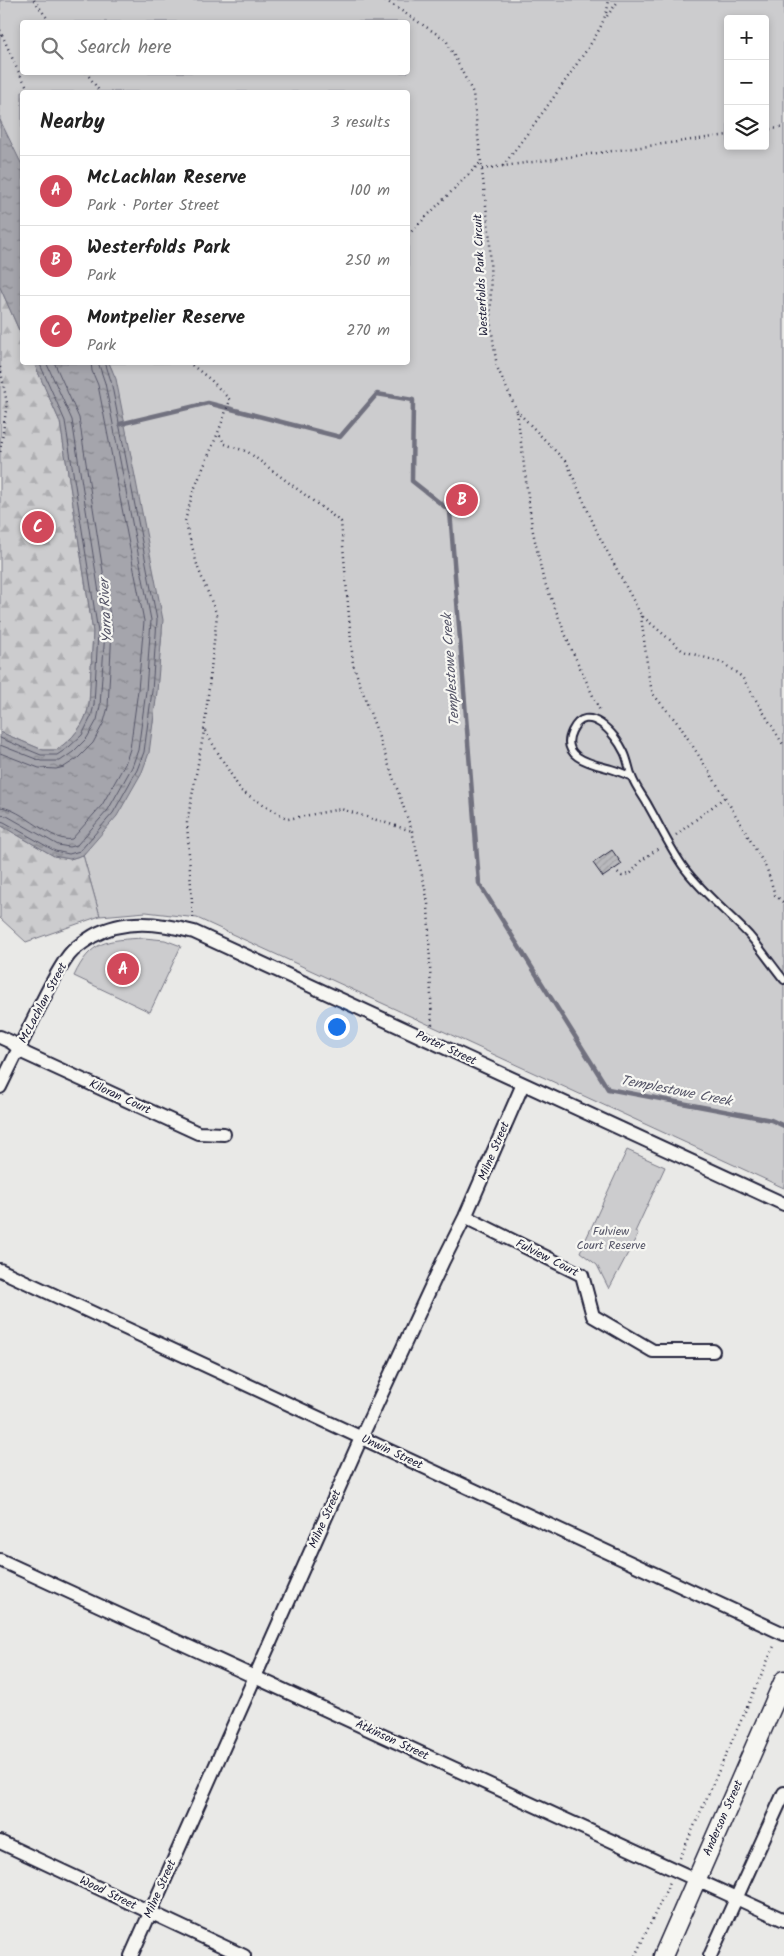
<!DOCTYPE html>
<meta charset="utf-8">
<style>
:root{--surface:#fff;--page:#f6f6f6;--text:#222;--muted:#767676;--line:#e0e0e0;--accent:#d1495b}
body{margin:0;font-family:Kalam,sans-serif;background:var(--page);color:var(--text)}
.controls{position:absolute;right:15px;top:15px;display:grid;overflow:hidden;border-radius:5px;box-shadow:0 2px 8px #0003}
.controls button{width:45px;height:45px;display:grid;place-items:center;padding:0;border:0;border-bottom:1px solid var(--line);background:var(--surface);color:var(--text);font:25px sans-serif}
.you{position:absolute;left:336px;top:1026px;width:18px;height:18px;margin:-12px;border:4px solid #fff;border-radius:50%;background:#1a73e8;box-shadow:0 0 0 8px #1a73e833}
.badge{display:grid;place-items:center;width:32px;height:32px;border-radius:50%;background:var(--accent);color:#fff;font-size:16px;font-weight:700}
.pin{position:absolute;translate:-50% -50%;border:2px solid #fff;box-shadow:0 1px 5px #0006}
.list{margin:0;padding:0;list-style:none}
h2{display:flex;justify-content:space-between;align-items:center;height:65px;margin:0;padding:0 20px;font-size:21px}
h2 small{font-size:16px;font-weight:400;color:var(--muted)}
.list li{display:grid;grid-template-columns:32px 1fr auto;gap:15px;align-items:center;box-sizing:border-box;height:70px;padding:0 20px;border-top:1px solid var(--line)}
.list b{display:block;font-size:19px;white-space:nowrap}
.list p{margin:0;font-size:16px;white-space:nowrap;color:var(--muted)}
.list em{font-size:16px;font-style:normal;color:var(--muted)}
.icon{flex:none;width:28px;height:28px;fill:none;stroke:currentColor;stroke-width:2;stroke-linecap:round;stroke-linejoin:round}
.map{position:relative;flex:none;width:784px;height:1956px;overflow:hidden}
.search{position:absolute;background:var(--surface);box-shadow:0 2px 8px #0003;left:20px;top:20px;width:390px;height:55px;display:flex;align-items:center;gap:12px;box-sizing:border-box;padding:0 18px;border-radius:5px;color:var(--muted);font-size:19px}
.panel{position:absolute;background:var(--surface);box-shadow:0 2px 8px #0003;left:20px;top:90px;width:390px;height:275px;border-radius:5px}
.map>svg:first-child{display:block}
.green{fill:#ccccce;stroke:#777784;fill-rule:evenodd}
.forest{fill:url(#forest-firs);stroke:#777784}
.water{fill:url(#water-ripples);stroke:#71717f}
.lines{fill:none;stroke-linecap:round;stroke-linejoin:round}
.shore{stroke:#565668;stroke-width:1}
.stream{stroke:#71717f;stroke-width:4.5}
.building{fill:url(#building-hatch);stroke:#22223b}
.lane-casing{stroke:#22223b;stroke-width:10}
.street-casing{stroke:#22223b;stroke-width:16}
.secondary-casing{stroke:#22223b;stroke-width:21}
.path{stroke:#22223b;stroke-width:2.5;stroke-dasharray:1 4;stroke-linecap:butt}
.lane{stroke:#f6f6f2;stroke-width:6}
.street{stroke:#f6f6f2;stroke-width:12}
.secondary{stroke:#f6f6f2;stroke-width:18}
.labels{text-anchor:middle;dominant-baseline:central;stroke-width:4.5;stroke-linejoin:round;paint-order:stroke}
.street-label{font-size:12px;fill:#22223b;stroke:#f6f6f2}
.park-label{font-size:12px;fill:#555567;stroke:#f6f6f2}
.water-label{font-size:14px;font-style:italic;fill:#565668;stroke:#f6f6f2}
</style>
<div class="map">
<svg width="784" height="1956" viewBox="0 0 784 1956">
<defs>
<pattern id="forest-firs" width="22" height="20" patternUnits="userSpaceOnUse" patternTransform="scale(1.25)"><rect width="22" height="20" fill="#ccccce"/><path d="M5 1l3.5 6h-7zM16 11l3.5 6h-7z" fill="#afafb2"/></pattern>
<pattern id="water-ripples" width="26" height="14" patternUnits="userSpaceOnUse" patternTransform="scale(1.25)"><rect width="26" height="14" fill="#a5a5ac"/><path d="M2 4q2-2 4 0t4 0M15 11q2-2 4 0t4 0" fill="none" stroke="#86868d"/></pattern>
<pattern id="building-hatch" width="6" height="6" patternUnits="userSpaceOnUse" patternTransform="scale(1.25)"><rect width="6" height="6" fill="#b8b8bc"/><path d="M-1 1l2-2M0 6l6-6M5 7l2-2" fill="none" stroke="#9e9ea2"/></pattern>
</defs>
<rect width="100%" height="100%" fill="#e9e9e7"/>
<filter id="ink" filterUnits="userSpaceOnUse"><feTurbulence type="fractalNoise" baseFrequency=".02" numOctaves="2"/><feDisplacementMap in="SourceGraphic" scale="10" xChannelSelector="R" yChannelSelector="G"/><feConvolveMatrix kernelMatrix="1 2 1 2 8 2 1 2 1" color-interpolation-filters="sRGB"/></filter>
<g filter="url(#ink)">
<!-- green -->
<path class="green" d="M0,0H784V1188L197,918L146,912L100,916L83,855L153,723L162,632L112,370L109,363L408,362V92H22V172L0,128ZM728,19H765V146H728ZM22,22H408V72H22Z
M144,938L165,940L181,946L150,1012L74,976C91,940 107,940 144,938Z
M627,1150L665,1167L635,1232L638,1234L609,1289L597,1265L580,1252Z"/>
<!-- forest -->
<path class="forest" d="M0,287L22,337V362L34,363L60,422L93,632L89,705C85,725 73,739 56,750H43L0,732Z
M0,825L54,856L70,859L83,855L100,916L26,942L0,918Z"/>
<!-- water -->
<path class="water" d="M0,120L22,165V337L0,287Z
M34,363H109L116,379L163,620L157,692L149,753L142,772L117,816L83,855L70,859L54,856L0,825V732L43,750H56C73,739 85,725 89,705L93,632L60,422Z"/>
<g class="lines">
<!-- shore -->
<path class="shore" d="M0,738L41,755H57L69,747L82,735L91,717L94,705L98,632L65,421L39,362
M0,745L41,761H60L73,752L87,738L97,720L100,706L105,631L72,420L46,362
M0,753L39,768L56,769L64,767L78,758L93,743L104,722L108,707L112,629L79,418L54,362
M0,807C22,808 53,844 72,839L102,805L125,764L130,749L138,690L144,621L98,385L92,371L91,362
M0,815L7,816L58,845L69,847L77,845L108,810L132,767L138,750L146,691L151,620L105,383L98,362
M0,821L4,822L55,851L69,854L80,851L113,813L137,770L144,752L152,691L157,620L111,381L105,362"/>
<!-- stream -->
<path class="stream" d="M120,424L208,403L340,437L377,394L413,400L412,481L450,511L479,883L608,1089L771,1120L784,1126"/>
</g>
<!-- building -->
<path class="building" d="M612,850L622,864L603,877L593,863Z"/>
<g class="lines">
<defs>
<path id="lane" d="M632,777C625,774 618,771 611,769C593,764 559,758 572,731C587,700 616,735 624,752C628,760 629,769 632,777C636,788 644,797 649,807C661,828 671,850 685,869C704,894 728,913 749,935C761,949 772,965 784,980"/>
<path id="street" d="M0,1037L11,1042L26,1054L198,1133L224,1134
M0,1087C13,1060 26,1034 39,1008C48,990 57,971 69,955C75,947 85,941 93,936C125,918 160,923 194,932L784,1204
M465,1217L582,1275L593,1316L653,1351H713
M0,1270L784,1634
M0,1560L784,1920
M0,1842L244,1956
M131,1956L361,1438L443,1261L465,1217L523,1084
M710,1956L784,1793"/>
<path id="secondary" d="M663,1956L784,1680"/>
</defs>
<!-- lane casing -->
<use href="#lane" class="lane-casing"/>
<!-- street casing -->
<use href="#street" class="street-casing"/>
<!-- secondary casing -->
<use href="#secondary" class="secondary-casing"/>
<!-- path -->
<path class="path" d="M34,0L50,22
M385,0L446,40L473,93L490,240L491,326L497,367L517,411L567,463L598,534L641,615L683,651L723,663L742,677L784,746
M607,16L619,0
M0,30L17,69L30,92
M86,72L100,92
M765,130L784,127
M503,166C527,134 551,102 574,68C589,46 605,27 609,0
M482,169L728,135
M408,235L481,162
M188,362L211,380L230,400L218,433L225,444L248,452L341,522L353,664L412,831L428,902L432,1028
M0,367L7,403L0,454
M517,412L532,527L543,578L570,646L600,711
M641,616L649,679L653,694L680,726L725,797L767,869L775,895L784,903
M0,621V622
M205,731L241,791L288,819L341,809L412,831
M676,835L725,797
M614,869L622,876L631,873L641,861L660,847
M193,918L187,823L204,731L217,615L198,568L185,521L193,492L218,433
M680,1858L775,1644
M635,1956L670,1882"/>
<!-- lane -->
<use href="#lane" class="lane"/>
<!-- street -->
<use href="#street" class="street"/>
<!-- secondary -->
<use href="#secondary" class="secondary"/>
</g>
</g>
<g class="labels">
<!-- street labels -->
<g class="street-label">
<text transform="translate(481 275) rotate(-93)">Westerfolds Park Circuit</text>
<text transform="translate(43 1003) rotate(-62)">McLachlan Street</text>
<text transform="translate(446 1048) rotate(25)">Porter Street</text>
<text transform="translate(120 1097) rotate(25)">Kiloran Court</text>
<text transform="translate(494 1151) rotate(-67)">Milne Street</text>
<text transform="translate(547 1258) rotate(27)">Fulview Court</text>
<text transform="translate(392 1452) rotate(25)">Unwin Street</text>
<text transform="translate(325 1519) rotate(-66)">Milne Street</text>
<text transform="translate(392 1740) rotate(25)">Atkinson Street</text>
<text transform="translate(723 1818) rotate(-66)">Anderson Street</text>
<text transform="translate(160 1889) rotate(-66)">Milne Street</text>
<text transform="translate(108 1893) rotate(26)">Wood Street</text>
</g>
<!-- park labels -->
<g class="park-label">
<text x="611" y="1231">Fulview<tspan x="611" dy="14">Court Reserve</tspan></text>
</g>
<!-- water labels -->
<g class="water-label">
<text transform="translate(106 611) rotate(-93)">Yarra River</text>
<text transform="translate(451 670) rotate(-94)">Templestowe Creek</text>
<text transform="translate(676 1091) rotate(11)">Templestowe Creek</text>
</g>
</g>
</svg>
<div class="controls">
<button>+</button>
<button>−</button>
<button><svg class="icon" aria-label="layers" viewBox="0 0 24 24"><path d="M12 4l9 5-9 5-9-5zM3 14l9 5 9-5"/></svg></button>
</div>
<div class="you"></div>
<div class="pin badge" style="left:123px;top:969px">A</div>
<div class="pin badge" style="left:462px;top:500px">B</div>
<div class="pin badge" style="left:38px;top:527px">C</div>
<div class="search"><svg class="icon" aria-label="search" viewBox="0 0 24 24"><circle cx="10" cy="10" r="6"/><path d="M15 15l6 6"/></svg>Search here</div>
<section class="panel">
<h2>Nearby<small>3 results</small></h2>
<ul class="list">
<li><span class="badge">A</span><div><b>McLachlan Reserve</b><p>Park · Porter Street</p></div><em>100 m</em></li>
<li><span class="badge">B</span><div><b>Westerfolds Park</b><p>Park</p></div><em>250 m</em></li>
<li><span class="badge">C</span><div><b>Montpelier Reserve</b><p>Park</p></div><em>270 m</em></li>
</ul>
</section>
</div>
